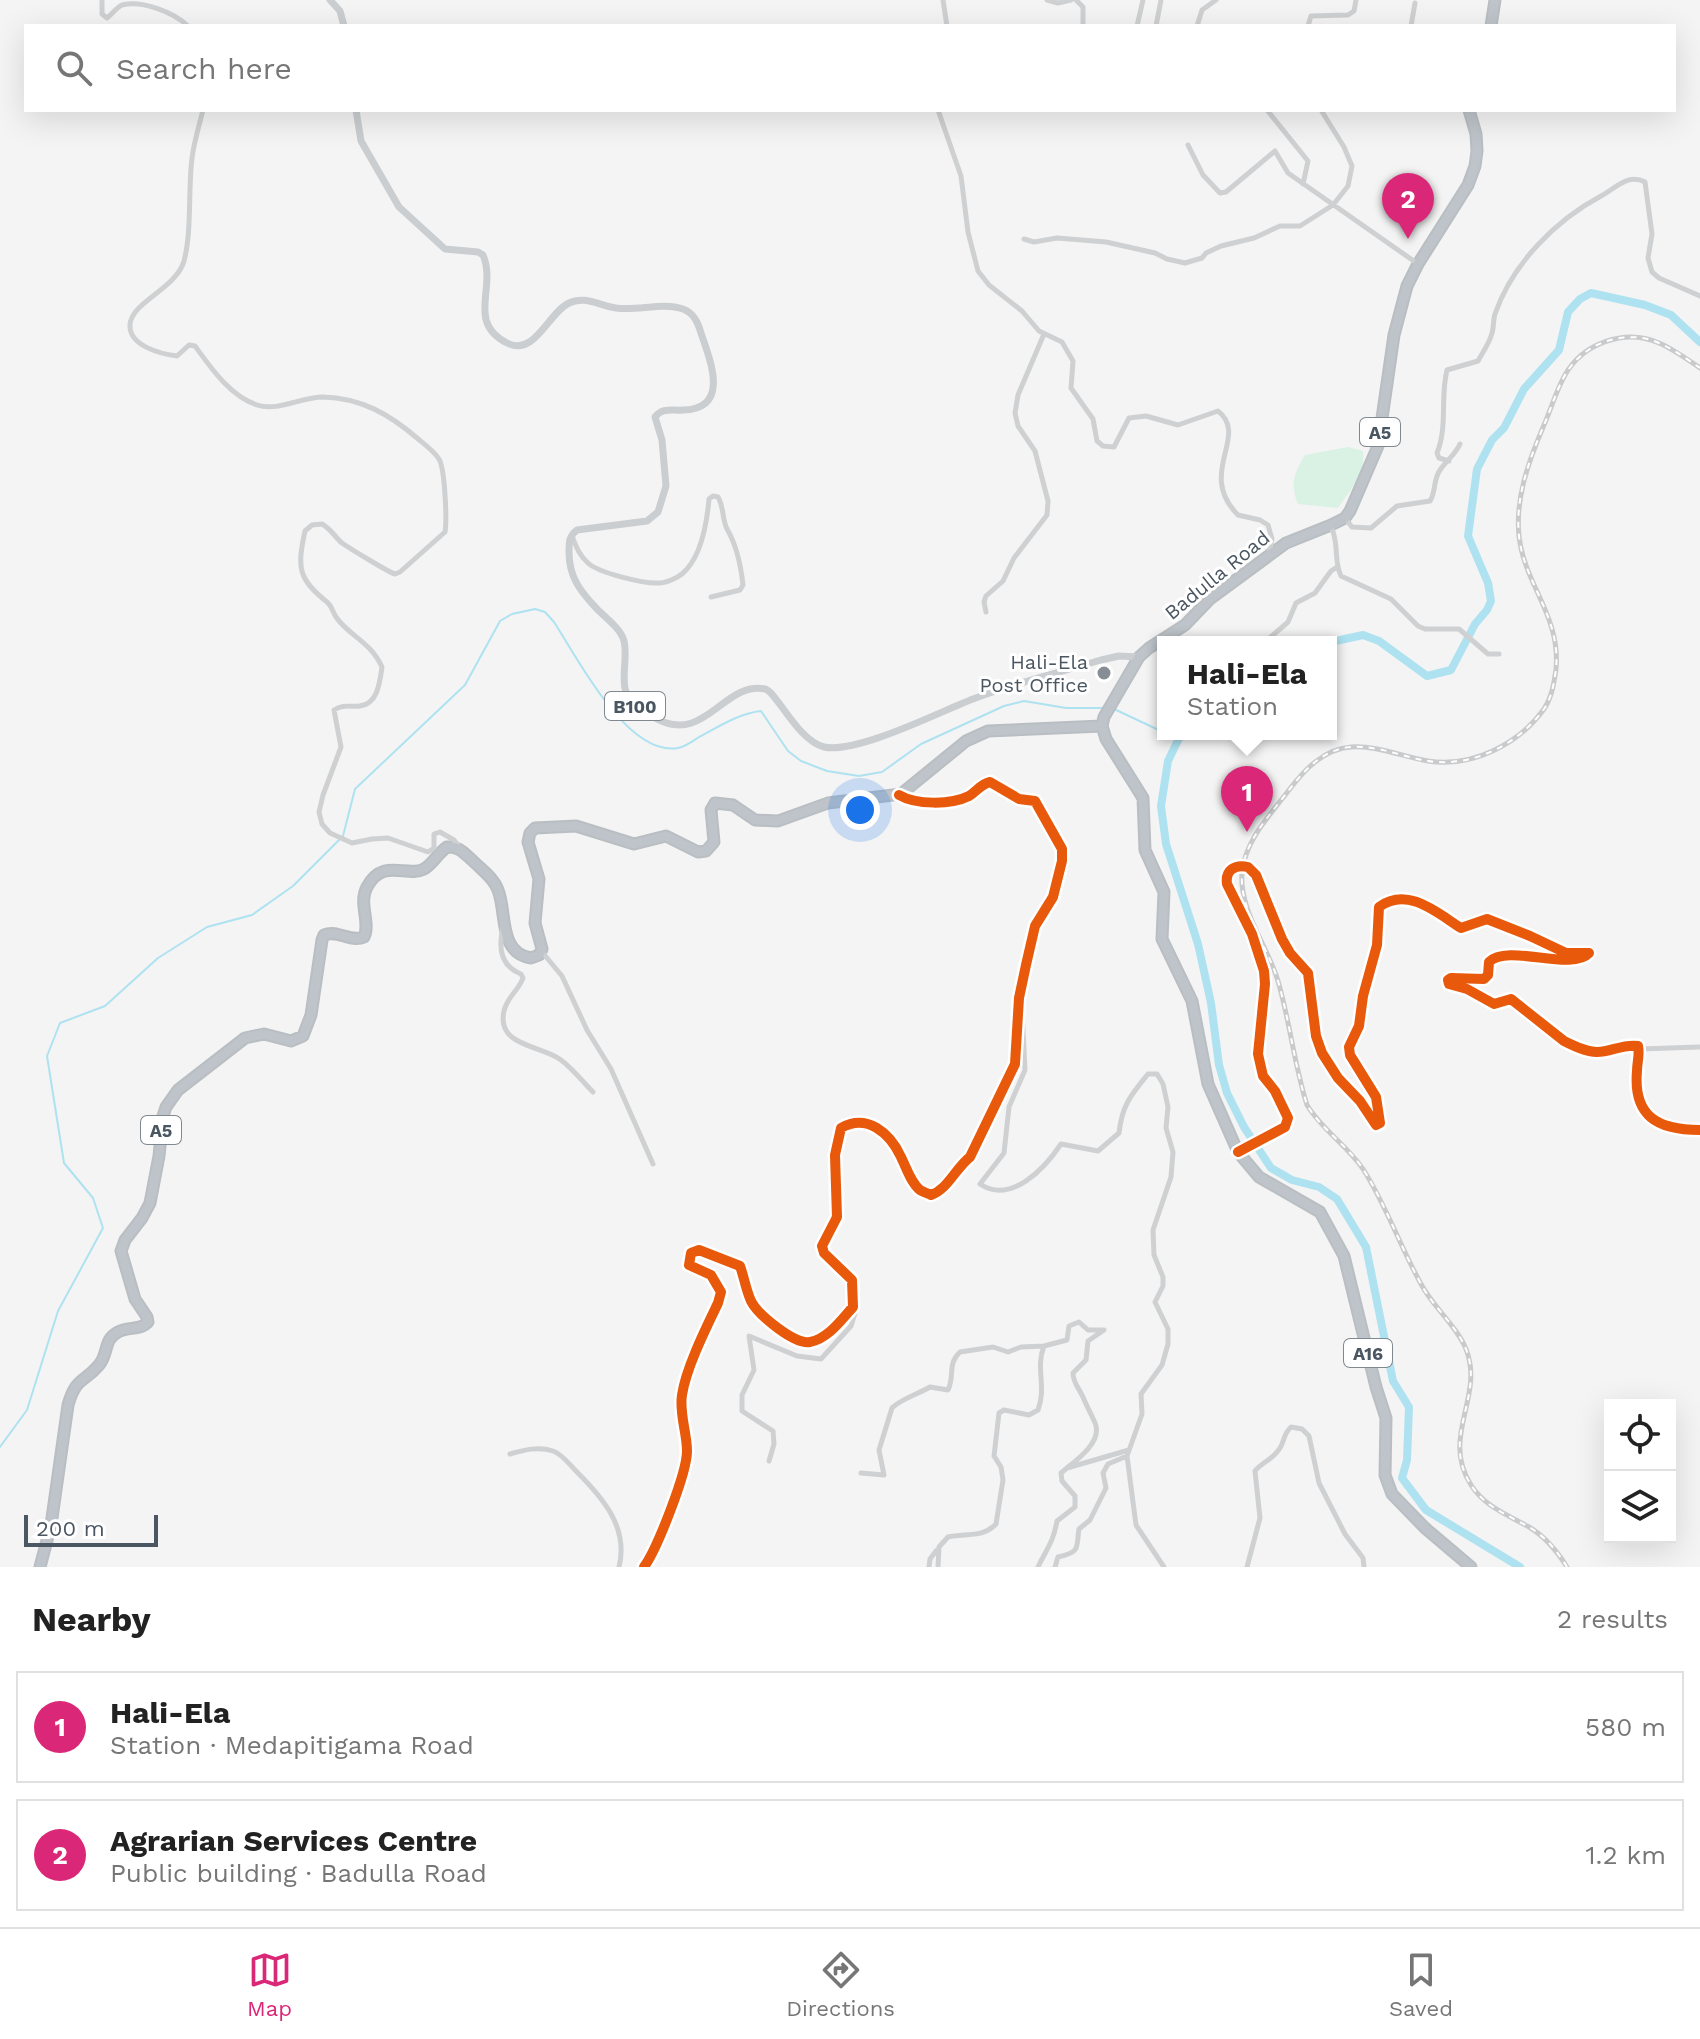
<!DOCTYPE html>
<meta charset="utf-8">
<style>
:root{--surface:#fff;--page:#f6f6f6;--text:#222;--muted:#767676;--line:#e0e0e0;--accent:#db2777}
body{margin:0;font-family:"Work Sans",sans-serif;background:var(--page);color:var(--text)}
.controls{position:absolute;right:24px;bottom:24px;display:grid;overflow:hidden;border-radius:0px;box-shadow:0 8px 32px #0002}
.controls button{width:72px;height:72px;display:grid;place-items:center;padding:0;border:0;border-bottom:2px solid var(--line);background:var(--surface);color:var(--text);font:40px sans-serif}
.scale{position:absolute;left:24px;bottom:20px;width:134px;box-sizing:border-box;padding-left:8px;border:4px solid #4a5661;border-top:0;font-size:22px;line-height:28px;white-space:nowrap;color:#4a5661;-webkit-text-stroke:6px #fff;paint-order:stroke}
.you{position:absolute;left:860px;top:810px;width:28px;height:28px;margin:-20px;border:6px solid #fff;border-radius:50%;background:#1a73e8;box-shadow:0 0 0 12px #1a73e833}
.badge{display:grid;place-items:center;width:52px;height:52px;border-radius:50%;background:var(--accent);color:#fff;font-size:26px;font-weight:700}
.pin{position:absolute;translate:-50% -66px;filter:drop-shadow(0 2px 4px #0008)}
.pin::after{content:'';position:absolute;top:42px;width:28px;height:24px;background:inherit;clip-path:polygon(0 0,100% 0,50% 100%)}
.popup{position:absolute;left:1157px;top:636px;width:180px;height:104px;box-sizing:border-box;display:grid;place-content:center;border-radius:0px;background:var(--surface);filter:drop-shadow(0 2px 6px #0005);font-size:26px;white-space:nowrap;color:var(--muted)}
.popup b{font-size:30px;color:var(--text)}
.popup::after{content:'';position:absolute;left:50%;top:100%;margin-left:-16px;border:16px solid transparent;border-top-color:var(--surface)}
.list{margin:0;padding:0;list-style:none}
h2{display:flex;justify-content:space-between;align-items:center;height:104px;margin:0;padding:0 32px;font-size:34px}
h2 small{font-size:26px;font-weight:400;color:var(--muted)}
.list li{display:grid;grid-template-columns:52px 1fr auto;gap:24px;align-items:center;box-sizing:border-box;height:112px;margin:0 16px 16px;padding:0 16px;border:2px solid var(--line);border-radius:0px}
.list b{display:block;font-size:30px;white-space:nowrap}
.list p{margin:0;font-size:26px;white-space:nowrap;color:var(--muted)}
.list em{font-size:26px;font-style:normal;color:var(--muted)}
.icon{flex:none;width:44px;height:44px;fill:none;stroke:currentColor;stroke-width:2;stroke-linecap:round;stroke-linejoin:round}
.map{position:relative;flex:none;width:1700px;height:1567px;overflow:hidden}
.search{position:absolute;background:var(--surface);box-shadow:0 8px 32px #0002;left:24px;right:24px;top:24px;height:88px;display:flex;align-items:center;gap:20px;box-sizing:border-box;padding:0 28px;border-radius:0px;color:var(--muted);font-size:30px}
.sheet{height:360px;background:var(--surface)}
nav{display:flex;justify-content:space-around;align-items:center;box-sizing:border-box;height:112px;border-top:2px solid var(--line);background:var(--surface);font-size:22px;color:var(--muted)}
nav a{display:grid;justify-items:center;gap:4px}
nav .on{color:var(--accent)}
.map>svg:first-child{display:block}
.green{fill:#d9f2e3}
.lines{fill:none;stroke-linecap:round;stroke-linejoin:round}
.stream{stroke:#aee2f0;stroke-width:2}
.river{stroke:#aee2f0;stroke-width:8}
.highway-casing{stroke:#b9bec3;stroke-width:13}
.minor{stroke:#ced0d2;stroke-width:5}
.major{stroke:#caced1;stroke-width:7}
.highway{stroke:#bec4c9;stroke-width:9}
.rail-casing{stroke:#c9cacc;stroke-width:5}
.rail{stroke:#fff;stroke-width:2;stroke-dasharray:6;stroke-linecap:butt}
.cycleway-casing{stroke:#fff;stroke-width:15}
.cycleway{stroke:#e8590c;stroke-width:10}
.poi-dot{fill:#868d94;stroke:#fff;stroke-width:3}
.labels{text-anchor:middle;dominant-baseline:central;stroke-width:6;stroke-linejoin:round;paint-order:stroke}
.shield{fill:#fff;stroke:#808990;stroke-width:2}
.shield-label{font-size:18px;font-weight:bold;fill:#4a5661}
.street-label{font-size:20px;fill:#4a5661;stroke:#fff}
.poi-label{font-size:20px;fill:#4a5661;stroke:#fff;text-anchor:end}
</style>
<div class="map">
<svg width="1700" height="1567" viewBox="0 0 1700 1567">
<rect width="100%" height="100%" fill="#f4f4f4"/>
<!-- green -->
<path class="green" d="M1348,447L1363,451C1366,474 1350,490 1338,508L1298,504C1290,483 1294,474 1305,455Z"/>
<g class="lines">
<!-- stream -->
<path class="stream" d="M1114,709L1163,732
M1167,734L1178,738
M0,1447L27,1410L58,1311L103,1228L93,1198L64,1163L47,1056L60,1023L105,1006L158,958L207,927L252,915L293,886L343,836L355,789L465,685L500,621L512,614L535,609L545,612L554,622C577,657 627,757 678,748C685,747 693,741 699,737C718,727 740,713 761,711L788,751L801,761L827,771L859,776L882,772L921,744L1004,706L1024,701L1066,708H1103"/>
<!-- river -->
<path class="river" d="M1331,642L1363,635L1379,641L1427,676L1451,670L1475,624L1487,610L1491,601L1488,583L1468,536L1477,469L1492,440L1504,428L1524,389L1559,350L1568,312L1580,299L1591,293L1645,305L1671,315L1700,342
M1181,734L1168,761L1161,806L1166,844L1198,944L1211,1003L1219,1065L1227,1093L1244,1127L1271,1168L1292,1180L1319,1187L1337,1199L1366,1247L1393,1381L1409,1407L1407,1460L1402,1478L1426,1510L1520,1567"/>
<defs>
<path id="highway" d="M1491,26L1495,0
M1469,110L1476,134L1477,151L1475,166L1468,185L1418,264L1407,286L1394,335L1378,446L1350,511L1345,518L1331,525L1286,543L1210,599L1185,625L1149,648L1139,657L1104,717L1102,726L1106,739L1143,798L1145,850L1164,892L1162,939L1192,1001L1208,1084L1238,1152L1259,1177L1320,1212L1344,1256L1376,1387L1386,1418L1385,1475L1392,1494L1425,1528L1471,1567
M40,1567L51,1525L68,1405C76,1377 84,1383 99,1365C109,1353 103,1340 118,1332C128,1326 140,1331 148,1322L147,1317L135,1299L121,1251L125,1240L142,1218L150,1203L159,1156L163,1116L166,1107L178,1090L245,1038L264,1034L291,1041L303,1036L311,1015L322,940L324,935C338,929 350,943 364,937C371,923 358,903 367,887C383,857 407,878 424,869C433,864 438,853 447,847C459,846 464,853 473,861C482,870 494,878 498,890C507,912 498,953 531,958L539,955L542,949L535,923L539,879L528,842L530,833L535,828L576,826L634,844L666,836L698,852L706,851L714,842L711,810L715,803L733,805L755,820L778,821L828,803L901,794L966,741L988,731L1102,726"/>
</defs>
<!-- highway casing -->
<use href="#highway" class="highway-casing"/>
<!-- minor -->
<path class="minor" d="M102,0V14L107,18C112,14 116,8 122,5C142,0 173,12 188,26
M943,0L947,26
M1047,0L1058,3L1071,0
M1076,0L1083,7V26
M1137,26L1143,0
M1156,26L1161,0
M1197,26L1202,10L1216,0
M1308,26L1311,16L1348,15L1354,11L1356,0
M1411,26L1415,3
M203,110C199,126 194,142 192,158C188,189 192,231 184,261C176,289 131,302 130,325C129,346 161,354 177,356L189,345L195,346C211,368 230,396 257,405C278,412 301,397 323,397C361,398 389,414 417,438C424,444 434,451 439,459C445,469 447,520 445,532L400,572L395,574C390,573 349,548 342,543C335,537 331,529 322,524L312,525L305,531C297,568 298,579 327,602C332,606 332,611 336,617C349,636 370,641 382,667C380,681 378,704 360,706C350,707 343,704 334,710L341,747L323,795L319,812L322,824L330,833L352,843L372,839L388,838L428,852L434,848V834L440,832L454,840L459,847
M938,110L961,176L968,232L978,271L989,285L1022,311L1039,331L1062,342L1073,361L1071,388L1093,419L1097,441L1103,446L1114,447L1129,418L1146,416L1178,425L1218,411C1250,436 1196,473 1238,515L1260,520L1268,525L1272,539L1269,554
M1267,110L1308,161L1303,184
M1188,145L1203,175L1220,193L1226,192L1275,151L1288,173L1418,264
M1024,239L1034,242L1057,238L1106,242L1155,253L1167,259L1185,263L1202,258L1206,253L1221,246L1254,238L1280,226H1300L1333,205L1348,186L1352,166L1344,147L1321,110
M1449,461L1439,458L1437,453C1448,426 1440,397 1447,370L1478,361C1483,352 1490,342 1492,333C1494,327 1493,320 1495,314C1512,264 1556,220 1601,196C1616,188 1628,173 1645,182L1652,234L1648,258L1652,272L1659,278L1700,296
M1345,518L1352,527L1371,528L1397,506L1430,501C1436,492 1433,480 1440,470C1446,461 1455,455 1460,444
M1331,526C1340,547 1333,559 1341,576L1391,599L1418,626L1425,629H1459L1488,654H1499
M572,536C576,546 579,555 588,563C599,573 644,584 659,583C666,583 677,578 682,574C701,558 707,522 709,499L713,496L718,497C724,507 722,519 727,529C736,544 741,567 743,585L740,590L711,597
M986,612L984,602L986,596L1003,581L1014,558L1047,515L1048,501L1035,451L1018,426L1015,413L1018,395L1044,334
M1265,642L1288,622L1296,603L1315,593L1331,571L1337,567
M503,928C498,948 501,966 521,974L523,978C519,990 507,997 504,1011C496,1047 542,1045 561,1060C573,1069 583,1082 593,1092
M542,952L562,976L587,1030L611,1069L653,1164
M1022,1009L1025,1070L1009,1107L1004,1153L980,1184C1011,1205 1045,1168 1061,1144L1098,1151L1119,1133C1122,1105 1131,1095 1148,1074H1157L1163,1084L1168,1107L1166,1128L1173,1152L1171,1177L1153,1230L1154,1255L1163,1277V1286L1155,1302L1168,1329V1344L1162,1365L1141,1394L1142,1414L1127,1456L1136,1525L1164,1567
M1639,1049L1700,1047
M1239,1151L1285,1127L1288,1118L1275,1091L1263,1076L1258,1054L1265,984L1264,971L1252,934L1227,884C1225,870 1235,864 1248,867L1256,875L1282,939L1290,953L1308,973L1316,1036L1322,1053L1338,1078L1360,1101L1376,1125L1380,1123L1376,1097L1350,1055L1349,1047L1359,1026L1363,996L1377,945L1379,907C1408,886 1437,913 1461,928L1487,919L1530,936L1566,953H1589C1571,972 1508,943 1489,962L1488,975L1484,979L1451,978L1448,980L1449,984L1467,989L1494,1004L1511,999L1564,1041C1574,1046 1586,1052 1597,1052C1611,1052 1622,1044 1638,1046C1640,1054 1637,1062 1637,1071C1633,1116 1657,1130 1700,1130
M510,1454C524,1450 538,1446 553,1451C562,1454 569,1464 576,1471C602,1497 629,1527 619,1567
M769,1461L774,1444L773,1431L742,1411V1395L754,1370L749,1336L797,1356L821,1359L851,1326L856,1310L853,1307
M861,1473L884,1475L879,1450L892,1408C899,1400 920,1393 930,1387L948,1390C955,1376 947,1364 960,1352L993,1347L1008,1352L1021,1347L1044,1346
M644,1567C657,1549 687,1473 687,1451C687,1433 679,1413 682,1395C686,1368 706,1328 718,1303L721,1292L711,1275L689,1265L691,1253L699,1250L740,1266C744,1277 746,1290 751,1301C758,1315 795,1345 810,1342C828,1339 842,1319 853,1307L852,1280L824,1253L822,1246L837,1217L835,1155L841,1128C867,1113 890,1133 901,1157C906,1167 911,1183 920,1190C923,1192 927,1193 931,1195C948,1189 955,1169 970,1157L1015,1064L1019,998L1026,965L1035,926L1053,897L1062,861V849L1035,801L1019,799L990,782C981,784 978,791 969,795C951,805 918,804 900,795
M929,1567L930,1559L936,1551
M938,1567L939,1547L948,1537C965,1533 983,1538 996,1524L1003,1480L1001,1467L994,1456L999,1413L1004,1410L1029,1415L1038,1410C1047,1386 1035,1369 1044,1346L1067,1340L1069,1326L1079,1322L1088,1330H1104L1088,1341L1086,1360L1073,1373C1073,1383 1079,1388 1083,1397C1085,1403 1096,1423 1096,1426C1100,1443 1078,1459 1067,1468
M1038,1567C1047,1548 1053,1543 1057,1521L1075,1507V1496L1062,1481L1061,1473L1067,1468L1129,1450
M1055,1567L1058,1557C1081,1552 1076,1548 1079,1529L1090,1520L1106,1488L1103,1473L1108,1464L1127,1456
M1247,1567L1260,1518L1255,1471C1261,1463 1271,1460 1277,1452C1285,1444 1282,1435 1291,1427L1302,1429L1309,1436L1319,1483L1345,1534L1363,1558L1364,1567"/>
<!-- major -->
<path class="major" d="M330,0L340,11L344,26
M356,110L361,141L399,207L445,249L478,252L483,255C497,288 466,322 507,343C535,357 548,313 569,303C585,295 600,306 616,308C638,311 663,302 683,309C694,313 698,323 701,333C710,360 731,409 683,410C672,411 663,407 655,417L662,440L666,486L658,512L647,521L577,530C569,536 569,542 569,552C569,577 580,591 597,609C606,618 621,629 624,641C629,662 616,688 634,705C640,711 648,714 655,718C705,746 723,681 765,689C776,691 798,741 824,747C857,754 939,712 973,699C1014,683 1058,673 1101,660L1119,656L1139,657"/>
<!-- highway -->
<use href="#highway" class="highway"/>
<defs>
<path id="rail" d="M1567,1567C1557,1551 1546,1537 1529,1527C1508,1515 1485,1507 1471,1485C1440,1436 1485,1397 1466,1349C1456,1325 1433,1307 1421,1284C1400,1246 1386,1205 1363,1169C1347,1145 1322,1130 1307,1105C1294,1064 1290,1022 1278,981C1268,947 1239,910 1242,873C1245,840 1270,815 1289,790C1305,769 1324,749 1351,747C1377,745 1403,757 1428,761C1472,768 1519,744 1544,709C1552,697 1554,683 1556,669C1561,616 1524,584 1519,536C1515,498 1529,460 1544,425C1551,409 1556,391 1565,375C1583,343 1625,328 1659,343C1673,349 1687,359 1700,368"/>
</defs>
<!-- rail casing -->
<use href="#rail" class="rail-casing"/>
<!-- rail -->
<use href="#rail" class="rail"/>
<defs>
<path id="cycleway" d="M1238,1152L1285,1127L1288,1118L1275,1091L1263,1076L1258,1054L1265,984L1264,971L1252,934L1227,884C1225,870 1235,864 1248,867L1256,875L1282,939L1290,953L1308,973L1316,1036L1322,1053L1338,1078L1360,1101L1376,1125L1380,1123L1376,1097L1350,1055L1349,1047L1359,1026L1363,996L1377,945L1379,907C1408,886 1437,913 1461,928L1487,919L1530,936L1566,953H1589C1571,972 1508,943 1489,962L1488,975L1484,979L1451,978L1448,980L1449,984L1467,989L1494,1004L1511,999L1564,1041C1574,1046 1586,1052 1597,1052C1611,1052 1622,1044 1638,1046C1640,1054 1637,1062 1637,1071C1633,1116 1657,1130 1700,1130
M644,1567C657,1549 687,1473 687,1451C687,1433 679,1413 682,1395C686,1368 706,1328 718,1303L721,1292L711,1275L689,1265L691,1253L699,1250L740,1266C744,1277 746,1290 751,1301C758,1315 795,1345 810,1342C828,1339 842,1319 853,1307L852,1280L824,1253L822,1246L837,1217L835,1155L841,1128C867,1113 890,1133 901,1157C906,1167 911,1183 920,1190C923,1192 927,1193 931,1195C948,1189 955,1169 970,1157L1015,1064L1019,998L1026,965L1035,926L1053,897L1062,861V849L1035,801L1019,799L990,782C981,784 977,791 969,796C951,805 916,805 899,795"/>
</defs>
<!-- cycleway casing -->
<use href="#cycleway" class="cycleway-casing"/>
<!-- cycleway -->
<use href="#cycleway" class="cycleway"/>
</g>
<!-- markers -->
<circle class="poi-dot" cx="1104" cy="673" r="8"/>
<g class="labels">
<!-- shield labels -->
<g class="shield">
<rect x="1360" y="418" width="40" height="28" rx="6"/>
<rect x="605" y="692" width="60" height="28" rx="6"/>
<rect x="141" y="1116" width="40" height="28" rx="6"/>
<rect x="1344" y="1339" width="48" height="28" rx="6"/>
</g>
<g class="shield-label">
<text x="1380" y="432">A5</text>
<text x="635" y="706">B100</text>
<text x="161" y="1130">A5</text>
<text x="1368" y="1353">A16</text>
</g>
<!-- street labels -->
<g class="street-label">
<text transform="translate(1217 575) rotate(-39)">Badulla Road</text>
</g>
<!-- poi labels -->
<g class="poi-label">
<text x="1088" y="662">Hali-Ela<tspan x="1088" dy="23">Post Office</tspan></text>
</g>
</g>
</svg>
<div class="controls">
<button><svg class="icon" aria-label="locate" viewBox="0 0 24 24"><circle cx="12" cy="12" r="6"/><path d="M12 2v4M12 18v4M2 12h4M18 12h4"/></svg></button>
<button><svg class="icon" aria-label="layers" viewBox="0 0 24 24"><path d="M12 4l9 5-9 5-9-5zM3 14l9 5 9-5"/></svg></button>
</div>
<div class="scale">200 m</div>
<div class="you"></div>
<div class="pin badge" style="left:1247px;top:832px">1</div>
<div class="popup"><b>Hali-Ela</b>Station</div>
<div class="pin badge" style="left:1408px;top:239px">2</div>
<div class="search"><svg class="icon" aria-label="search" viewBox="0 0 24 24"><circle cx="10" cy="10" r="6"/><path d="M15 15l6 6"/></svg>Search here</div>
</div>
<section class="sheet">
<h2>Nearby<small>2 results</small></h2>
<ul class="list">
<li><span class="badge">1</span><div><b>Hali-Ela</b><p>Station · Medapitigama Road</p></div><em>580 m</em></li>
<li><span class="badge">2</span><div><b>Agrarian Services Centre</b><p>Public building · Badulla Road</p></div><em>1.2 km</em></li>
</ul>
</section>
<nav>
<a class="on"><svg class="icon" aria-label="map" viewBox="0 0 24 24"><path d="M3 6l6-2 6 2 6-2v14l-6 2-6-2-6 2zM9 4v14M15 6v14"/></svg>Map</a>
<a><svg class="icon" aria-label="directions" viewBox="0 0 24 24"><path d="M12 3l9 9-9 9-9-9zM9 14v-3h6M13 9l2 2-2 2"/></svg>Directions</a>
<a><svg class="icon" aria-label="saved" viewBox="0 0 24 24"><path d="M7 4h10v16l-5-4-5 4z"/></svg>Saved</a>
</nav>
